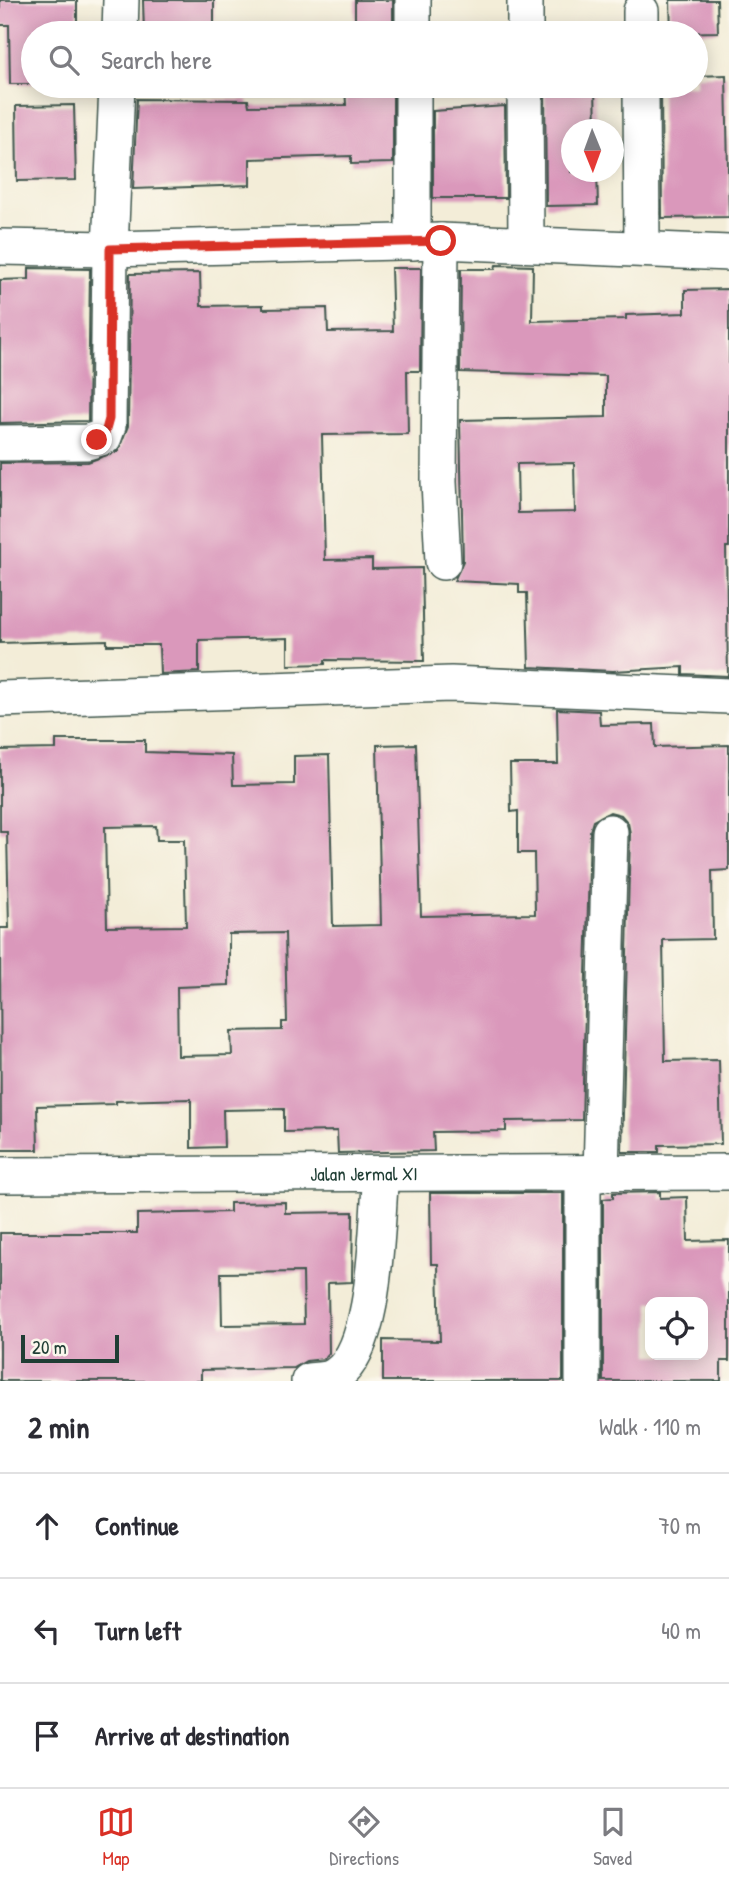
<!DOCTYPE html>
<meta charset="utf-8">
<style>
:root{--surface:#fff;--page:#f7f7f7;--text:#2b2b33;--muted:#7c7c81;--line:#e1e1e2;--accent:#d93025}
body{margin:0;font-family:"Patrick Hand",sans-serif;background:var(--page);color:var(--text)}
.controls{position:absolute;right:21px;bottom:21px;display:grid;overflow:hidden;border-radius:14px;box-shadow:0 4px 18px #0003}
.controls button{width:63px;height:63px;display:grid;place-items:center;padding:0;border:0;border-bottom:2px solid var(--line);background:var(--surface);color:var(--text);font:35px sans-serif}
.compass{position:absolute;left:561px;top:119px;width:63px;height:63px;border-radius:50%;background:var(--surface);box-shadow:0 4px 18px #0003;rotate:179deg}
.scale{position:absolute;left:21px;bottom:18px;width:98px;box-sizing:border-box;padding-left:7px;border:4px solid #1f3d34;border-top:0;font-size:19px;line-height:24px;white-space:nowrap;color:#1f3d34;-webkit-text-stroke:5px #fbf7ec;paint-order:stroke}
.stop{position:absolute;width:21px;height:21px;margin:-16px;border:5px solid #d93025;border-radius:50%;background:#fff}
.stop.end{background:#d93025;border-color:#fff;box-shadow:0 2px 7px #0008}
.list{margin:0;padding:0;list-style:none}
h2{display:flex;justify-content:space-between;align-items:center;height:91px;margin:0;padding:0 28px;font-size:30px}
h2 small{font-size:23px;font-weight:400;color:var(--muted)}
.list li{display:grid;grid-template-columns:46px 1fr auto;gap:21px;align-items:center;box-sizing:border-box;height:105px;padding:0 28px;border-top:2px solid var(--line)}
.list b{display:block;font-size:26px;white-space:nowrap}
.list em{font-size:23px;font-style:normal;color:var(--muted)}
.icon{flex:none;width:38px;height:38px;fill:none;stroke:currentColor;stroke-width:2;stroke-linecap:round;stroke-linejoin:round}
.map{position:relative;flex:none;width:729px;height:1381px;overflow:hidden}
.search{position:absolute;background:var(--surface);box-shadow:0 4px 18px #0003;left:21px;right:21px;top:21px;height:77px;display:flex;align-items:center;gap:18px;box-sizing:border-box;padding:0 24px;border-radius:38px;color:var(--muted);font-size:26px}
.sheet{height:406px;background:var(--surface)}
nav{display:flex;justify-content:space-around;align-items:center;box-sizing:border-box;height:98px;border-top:2px solid var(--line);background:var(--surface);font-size:19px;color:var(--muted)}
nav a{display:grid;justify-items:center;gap:4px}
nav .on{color:var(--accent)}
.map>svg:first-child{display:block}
.building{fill:#da98bb;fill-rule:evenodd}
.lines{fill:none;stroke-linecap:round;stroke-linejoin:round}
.minor-casing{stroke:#3f574d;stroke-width:38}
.minor{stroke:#fff;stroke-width:35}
.route{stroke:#d93025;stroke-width:9}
.labels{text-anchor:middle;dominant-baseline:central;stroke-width:5;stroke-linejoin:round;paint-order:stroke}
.street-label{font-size:19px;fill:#1f3d34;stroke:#fbf7ec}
</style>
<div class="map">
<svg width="729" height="1381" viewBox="0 0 729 1381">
<rect width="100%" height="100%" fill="#fbf7ec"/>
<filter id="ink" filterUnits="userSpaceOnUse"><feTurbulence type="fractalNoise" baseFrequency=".0143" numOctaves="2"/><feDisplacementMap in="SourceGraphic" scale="14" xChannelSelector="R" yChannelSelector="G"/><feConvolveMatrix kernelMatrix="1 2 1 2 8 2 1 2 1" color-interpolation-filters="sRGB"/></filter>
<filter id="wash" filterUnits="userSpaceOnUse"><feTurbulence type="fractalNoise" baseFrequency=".00686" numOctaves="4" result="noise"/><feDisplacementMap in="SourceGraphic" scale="28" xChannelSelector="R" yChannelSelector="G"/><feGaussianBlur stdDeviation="1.57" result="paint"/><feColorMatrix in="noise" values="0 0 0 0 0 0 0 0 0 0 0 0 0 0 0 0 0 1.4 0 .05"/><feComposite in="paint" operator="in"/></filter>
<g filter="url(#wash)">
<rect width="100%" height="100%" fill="#f3edd8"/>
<g id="blocks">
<!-- building -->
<path class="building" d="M0,0H77V23L67,24V33H33V84H10L9,25H0Z
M143,0H214V33H144Z
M355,0H393V29H355Z
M670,0H717L718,32L671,33Z
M726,75L729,217L662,218L661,86H696V76Z
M345,86H393V163L351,164V156L250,159V185L133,189L137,99L248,100L249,106L346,105Z
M545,86H595L596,130H571V172H597L598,205L546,206Z
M74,105L76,180L17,181L16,106Z
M505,106L506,198H433V111Z
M496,265L533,266L532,321L626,319V315L685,313V290L729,289V547H726L728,676L683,674V667L613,671L529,667L527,593H519V584L454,581L463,561L460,420L606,417V376L460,372L461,269H495ZM574,463L575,512L518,513L517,464Z
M29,268L90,269L88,421L0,423V280L29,279Z
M391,268H421L420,371H407L408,434L322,435L325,560L372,559V569L422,568L424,661L325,660V664L288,665V638L199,640V672L160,674L159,645H107V640L0,643V463L88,462L118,451L128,426L130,274L200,273L201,306L263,305V309L327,308L328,332L393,331Z
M557,709L599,711L600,725L654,724L655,747L729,745V870L712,871L713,939L663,940L665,1061L719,1060L721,1144L659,1145V1152H622L630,833L628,823L621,815L610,812L593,821L590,831L582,1120L506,1121V1131L433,1132L434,1151L338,1153L337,1131L284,1132V1109L223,1110L224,1147L191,1148V1099L116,1101V1104L37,1106L38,1150H1L0,928H9L7,832H0V750L56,749V740H145V752L232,755L233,785L294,784V756L329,755L333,926L381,925L377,745L416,744L421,916L535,914L534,853H518V811L511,812L510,764H558ZM156,826L157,840H184L186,926L107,927L105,827ZM285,933L287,1022H282V1030L231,1031L232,1055L178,1056L177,987L229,985V934Z
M660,1192V1198L687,1197L688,1241L729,1240V1361H721V1381H603V1199L613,1198V1193ZM650,1302H703V1355H650Z
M430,1193H563V1381H383V1340L440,1341L438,1264H431Z
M285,1202V1213L353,1212L352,1282L328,1283L329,1353L324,1359L306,1361L294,1368L201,1370V1381H0V1233H137V1214L230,1212V1203ZM303,1272L304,1324L222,1325L221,1273Z"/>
</g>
</g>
<g filter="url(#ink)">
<use href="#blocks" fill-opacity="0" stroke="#3f574d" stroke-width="2"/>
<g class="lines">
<defs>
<g id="minor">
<path d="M413,0V33"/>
<path d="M525,0V33"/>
<path d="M641,11V33"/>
<path d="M120,33L121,0"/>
<path d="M413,86V242"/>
<path d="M525,86L526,243"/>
<path d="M641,86L642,249"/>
<path d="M441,241L439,482L443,562"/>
<path d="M0,247L110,249L441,241L729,253"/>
<path d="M0,443L87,442L104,437L108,426L110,249L117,86"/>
<path d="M0,699L451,684L729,696"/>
<path d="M601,1174L610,832"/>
<path id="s1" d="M0,1175L729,1172"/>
<path d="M309,1381C318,1380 329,1380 336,1375C378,1348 376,1222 381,1174"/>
<path d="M583,1381V1173"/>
</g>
</defs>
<!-- minor casing -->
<use href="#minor" class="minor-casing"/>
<!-- minor -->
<use href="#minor" class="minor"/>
</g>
</g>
<g class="lines" filter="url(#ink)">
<!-- route -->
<path class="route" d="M97,440L104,437L109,419L110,249L441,241"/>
</g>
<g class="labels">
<!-- street labels -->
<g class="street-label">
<text stroke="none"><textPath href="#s1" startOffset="364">Jalan Jermal XI</textPath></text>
</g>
</g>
</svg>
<div class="controls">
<button><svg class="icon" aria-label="locate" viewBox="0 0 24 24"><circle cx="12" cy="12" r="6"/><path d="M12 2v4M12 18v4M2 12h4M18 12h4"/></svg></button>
</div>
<svg class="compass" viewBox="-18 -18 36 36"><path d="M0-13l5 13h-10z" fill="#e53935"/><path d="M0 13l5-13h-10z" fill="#7c7c81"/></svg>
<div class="scale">20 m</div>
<div class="stop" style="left:441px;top:241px"></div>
<div class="stop end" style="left:97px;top:440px"></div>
<div class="search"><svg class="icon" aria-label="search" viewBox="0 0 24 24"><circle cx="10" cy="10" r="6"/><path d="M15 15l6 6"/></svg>Search here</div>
</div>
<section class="sheet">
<h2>2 min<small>Walk · 110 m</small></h2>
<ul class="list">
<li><svg class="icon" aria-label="ahead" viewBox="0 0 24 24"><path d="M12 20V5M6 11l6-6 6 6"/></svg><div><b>Continue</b></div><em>70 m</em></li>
<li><svg class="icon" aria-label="left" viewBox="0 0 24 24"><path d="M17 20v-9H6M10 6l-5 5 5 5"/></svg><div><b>Turn left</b></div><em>40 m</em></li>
<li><svg class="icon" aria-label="arrive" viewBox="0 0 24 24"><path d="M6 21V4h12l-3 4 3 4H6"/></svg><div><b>Arrive at destination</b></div></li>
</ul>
</section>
<nav>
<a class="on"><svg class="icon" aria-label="map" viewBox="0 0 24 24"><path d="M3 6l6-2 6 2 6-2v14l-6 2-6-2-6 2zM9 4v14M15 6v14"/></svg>Map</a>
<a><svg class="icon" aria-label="directions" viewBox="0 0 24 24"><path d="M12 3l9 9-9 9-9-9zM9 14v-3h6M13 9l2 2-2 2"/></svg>Directions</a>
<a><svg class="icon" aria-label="saved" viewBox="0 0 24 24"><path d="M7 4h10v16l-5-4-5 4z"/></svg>Saved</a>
</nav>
